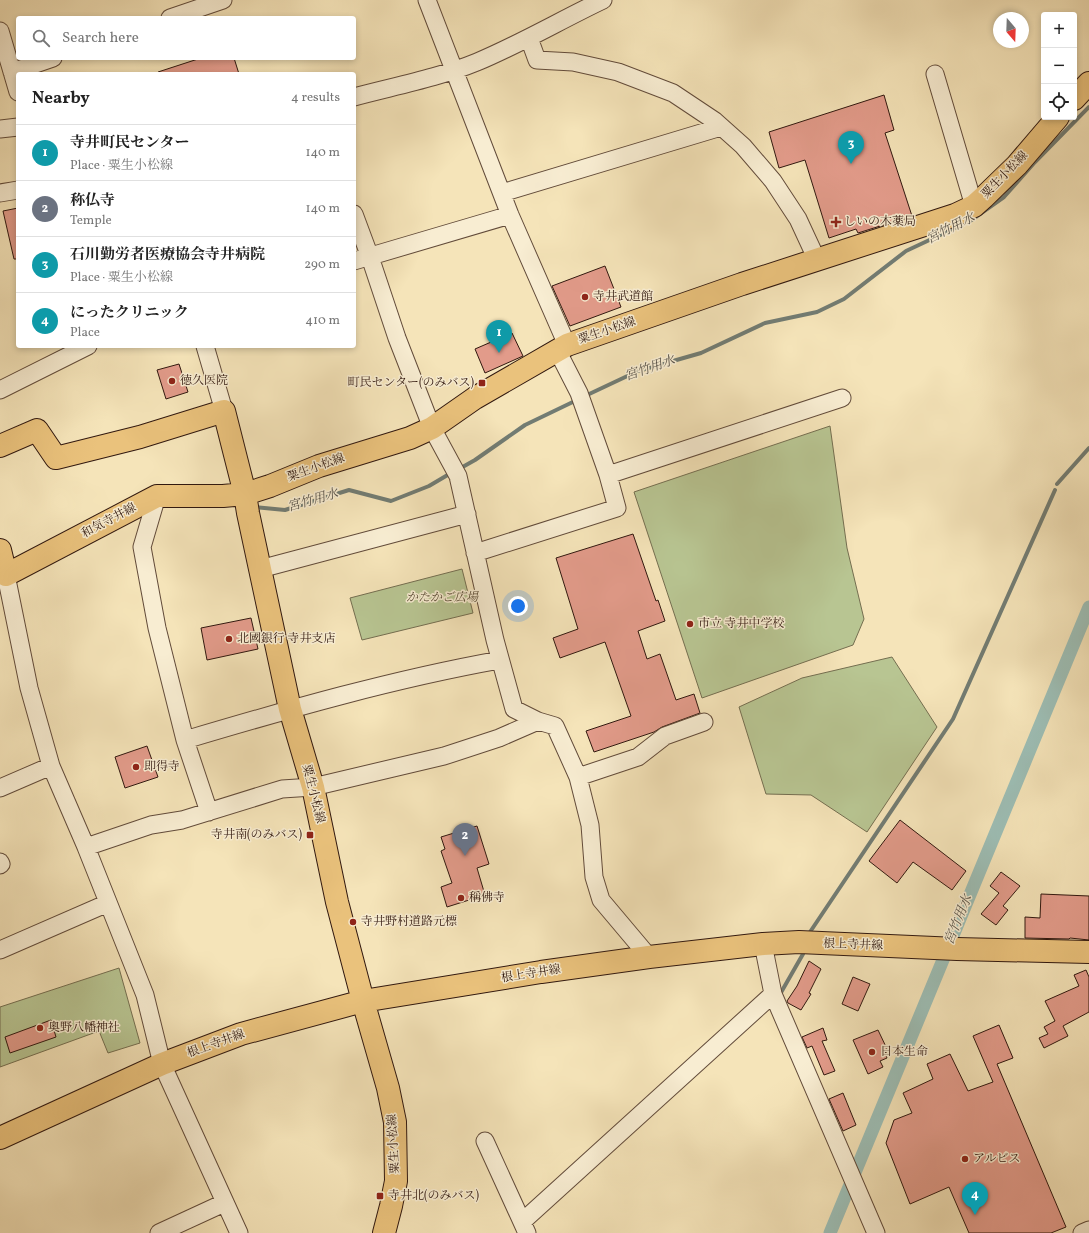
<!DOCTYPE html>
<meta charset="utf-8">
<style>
:root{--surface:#fff;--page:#f6f6f6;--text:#222;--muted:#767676;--line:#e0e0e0;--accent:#111827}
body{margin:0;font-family:Vollkorn,"Noto Serif JP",serif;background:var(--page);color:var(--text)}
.controls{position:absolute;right:12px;top:12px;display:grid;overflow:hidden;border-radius:4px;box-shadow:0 2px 6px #0003}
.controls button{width:36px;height:36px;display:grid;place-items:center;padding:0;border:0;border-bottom:1px solid var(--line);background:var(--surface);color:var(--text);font:20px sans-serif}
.compass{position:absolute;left:993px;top:12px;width:36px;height:36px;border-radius:50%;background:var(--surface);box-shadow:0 2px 6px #0003;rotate:161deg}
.you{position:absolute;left:518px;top:606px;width:14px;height:14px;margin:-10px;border:3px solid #fff;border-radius:50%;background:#1a73e8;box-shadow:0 0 0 6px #1a73e833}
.badge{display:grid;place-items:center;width:26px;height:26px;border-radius:50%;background:var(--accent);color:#fff;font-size:13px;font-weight:700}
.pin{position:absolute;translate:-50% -33px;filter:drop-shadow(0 1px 2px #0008)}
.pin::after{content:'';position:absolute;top:21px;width:14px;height:12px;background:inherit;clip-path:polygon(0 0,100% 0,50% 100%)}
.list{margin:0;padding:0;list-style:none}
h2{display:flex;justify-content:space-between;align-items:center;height:52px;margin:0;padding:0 16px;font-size:17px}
h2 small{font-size:13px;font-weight:400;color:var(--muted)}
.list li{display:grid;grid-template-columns:26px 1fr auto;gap:12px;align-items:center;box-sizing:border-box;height:56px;padding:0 16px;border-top:1px solid var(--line)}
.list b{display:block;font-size:15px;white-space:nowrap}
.list p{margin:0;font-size:13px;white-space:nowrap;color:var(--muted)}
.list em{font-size:13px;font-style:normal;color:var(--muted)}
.icon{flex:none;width:22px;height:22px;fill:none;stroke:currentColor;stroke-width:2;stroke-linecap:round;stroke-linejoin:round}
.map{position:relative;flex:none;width:1089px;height:1233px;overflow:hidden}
.search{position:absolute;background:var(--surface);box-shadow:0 2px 6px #0003;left:16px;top:16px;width:340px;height:44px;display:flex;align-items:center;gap:10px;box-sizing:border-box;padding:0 14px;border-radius:4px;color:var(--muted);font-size:15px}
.panel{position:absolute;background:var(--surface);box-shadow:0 2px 6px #0003;left:16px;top:72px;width:340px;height:276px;border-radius:4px}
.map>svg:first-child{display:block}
.green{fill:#b8c592;stroke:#746e50}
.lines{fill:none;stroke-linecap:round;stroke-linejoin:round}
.stream{stroke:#727c73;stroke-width:4}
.canal{stroke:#9dbeb5;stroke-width:13}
.building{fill:#e29b8a;stroke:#31180f}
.minor-casing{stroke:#624b3a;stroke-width:19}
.major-casing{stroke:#31180f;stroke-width:24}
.minor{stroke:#f8edd2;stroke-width:17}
.major{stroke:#eac27c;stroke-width:22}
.poi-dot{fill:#8f2418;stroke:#f8edd2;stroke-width:1.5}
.labels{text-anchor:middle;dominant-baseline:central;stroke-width:3;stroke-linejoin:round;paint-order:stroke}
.street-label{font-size:12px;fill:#31180f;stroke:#f8edd2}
.poi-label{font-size:12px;fill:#31180f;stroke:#f8edd2;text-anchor:start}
.park-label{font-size:12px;font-style:italic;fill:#5a4c36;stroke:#f8edd2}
.water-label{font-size:13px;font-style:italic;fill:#575249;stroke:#f8edd2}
</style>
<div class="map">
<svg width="1089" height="1233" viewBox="0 0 1089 1233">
<rect width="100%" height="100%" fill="#f5e4b9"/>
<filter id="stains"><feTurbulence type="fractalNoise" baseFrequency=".005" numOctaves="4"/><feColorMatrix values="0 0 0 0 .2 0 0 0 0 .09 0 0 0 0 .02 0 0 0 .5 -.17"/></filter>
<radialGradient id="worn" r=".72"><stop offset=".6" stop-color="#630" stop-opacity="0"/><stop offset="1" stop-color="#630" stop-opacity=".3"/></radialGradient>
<!-- green -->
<path class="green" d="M830,426L847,548L864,619L853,645L702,698L634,492Z
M462,569L473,613L362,640L350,598Z
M892,657L937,727L867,832L811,795L766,794L739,707L802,678Z
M119,968L140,1043L108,1053L99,1031L0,1067V1007Z"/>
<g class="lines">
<!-- stream -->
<path class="stream" d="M585,396L638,371L701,353L765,323L817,312L844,299L906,251L970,221L1004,197L1035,162L1089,107
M459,469L475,460L525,425L577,400
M1057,484L1089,448
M254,507L285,510L349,490L391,501L429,486L451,473
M808,935L953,719L1055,490
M779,996L803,954L805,949"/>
<!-- canal -->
<path class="canal" d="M830,1233L1089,607"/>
</g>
<!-- building -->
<path class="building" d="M201,58H234L239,74H158V72Z
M884,95L894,130L885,133L912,216L858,233L856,229L829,238L805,160L779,168L769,132Z
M18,208V259H14L3,211Z
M605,266L621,307L570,326L552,286Z
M512,333L523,356L485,373L475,349Z
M179,364L188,392L166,399L157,370Z
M633,534L656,601L658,600L665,621L638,631L647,659L660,654L676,700L694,694L700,713L662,727L654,732L594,752L586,731L631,716L605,642L560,658L553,638L578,629L556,558Z
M251,618L258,649L207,660L201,628Z
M147,746L158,777L125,788L115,757Z
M900,820L966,871L952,890L913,862L897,883L869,861Z
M477,826L489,864L477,868L485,895L447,907L441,887L452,883L441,851L445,849L441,837Z
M1001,872L1020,886L1003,906L1008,910L996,925L981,914L999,893L990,886Z
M1041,894L1089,896V940L1070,938L1069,939L1025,938V917L1040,918Z
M809,961L821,969L809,993L811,994L801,1010L788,1003L787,1001L797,986Z
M1086,970L1089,977V1012L1063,1026L1068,1036L1044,1048L1039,1038L1048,1034L1044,1027L1055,1021L1045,1001L1079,986L1074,975Z
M853,977L870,984L858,1011L842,1004Z
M51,1020L56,1037L10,1053L5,1037Z
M999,1025L1013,1058L997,1064L1066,1227L1051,1233H969L949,1187L910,1204L886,1143L894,1120L912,1113L903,1093L933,1079L927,1064L950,1054L968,1091L993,1082L973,1036Z
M823,1028L827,1040L822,1041L835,1071L824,1075L812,1046L807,1048L802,1037Z
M878,1030L888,1051L885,1053L887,1058L880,1061L883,1067L868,1074L853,1040Z
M843,1093L856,1125L843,1131L829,1099Z"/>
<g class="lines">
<defs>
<path id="minor" d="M427,0L510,215L567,345
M170,18L223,0
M0,31L18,92
M529,38L537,60L573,62L618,72L673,93L715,121L743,146L773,181L798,219L817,260
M12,72L53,58
M935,74L974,206
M354,97C395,86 438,78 477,62C520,44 561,20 603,0
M0,129L18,127
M0,193L18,190
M502,193L721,127
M354,214L370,257L397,338L432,428L458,476L495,640L514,709L538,721L555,726L578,777L590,825L594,877L601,900L649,957
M354,261L510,215
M205,346L224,411
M0,390L88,346
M608,475L842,398
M157,496L142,547L157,628L185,740L209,812
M475,553L617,508L608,475L579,393L557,350
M260,569L467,514
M6,575L29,688L51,766L86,847L145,995L162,1064L239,1233
M185,740C289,709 394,679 500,660
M578,777L638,757L665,736L704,722
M0,788L51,766
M86,847L151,825L182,820L282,789L313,787L444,756L499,738L538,721
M0,862L1,864L0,865
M763,944L773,994L876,1233
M0,950L108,903
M485,1141L527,1233
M523,1221L773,994
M159,1233L224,1203
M1082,1233L1089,1230"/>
<path id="major" d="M1074,99L1089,83
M0,446L37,430L56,458L140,437L224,411L245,494L248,513L290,709L313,787L337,902L363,1001L388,1088L395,1122L396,1181L391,1206L384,1233
M0,550L6,575L157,496H223L245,494L270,486L319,466L410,438L432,428L475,398L567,345L742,284L955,215L974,206L984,197L1017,165L1058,117
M0,1138L162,1064L241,1034L363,1001L541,972L649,957L763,944L799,942L957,949L1089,952"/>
</defs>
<!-- minor casing -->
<use href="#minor" class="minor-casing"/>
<!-- major casing -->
<use href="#major" class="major-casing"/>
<!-- minor -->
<use href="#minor" class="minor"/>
<!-- major -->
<use href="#major" class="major"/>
</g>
<!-- markers -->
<g class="poi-dot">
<path d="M834 216h4v4h4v4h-4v4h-4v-4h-4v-4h4z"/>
<circle cx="585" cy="297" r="4"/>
<circle cx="172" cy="381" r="4"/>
<rect x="478" y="379" width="8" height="8" rx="2"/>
<circle cx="690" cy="624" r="4"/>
<circle cx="229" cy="639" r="4"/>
<circle cx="136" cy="767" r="4"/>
<rect x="306" y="831" width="8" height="8" rx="2"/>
<circle cx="461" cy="898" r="4"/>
<circle cx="353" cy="922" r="4"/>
<circle cx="40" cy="1028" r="4"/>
<circle cx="872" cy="1052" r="4"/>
<circle cx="965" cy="1159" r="4"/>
<rect x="376" y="1192" width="8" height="8" rx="2"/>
</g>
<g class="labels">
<!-- street labels -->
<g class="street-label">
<text transform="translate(1005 175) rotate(-46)">粟生小松線</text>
<text transform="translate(607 331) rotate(-19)">粟生小松線</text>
<text transform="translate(316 468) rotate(-20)">粟生小松線</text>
<text transform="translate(109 521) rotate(-28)">和気寺井線</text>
<text transform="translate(313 794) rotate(76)">粟生小松線</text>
<text transform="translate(853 945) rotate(2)">根上寺井線</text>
<text transform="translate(531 974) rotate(-9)">根上寺井線</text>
<text transform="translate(216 1044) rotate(-20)">根上寺井線</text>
<text transform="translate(394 1144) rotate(-93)">粟生小松線</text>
</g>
<!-- poi labels -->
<g class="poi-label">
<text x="844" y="222">しいの木薬局</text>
<text x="593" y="297">寺井武道館</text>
<text x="180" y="381">徳久医院</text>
<text x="474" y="383" text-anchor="end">町民センター(のみバス)</text>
<text x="698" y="624">市立 寺井中学校</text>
<text x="237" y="639">北國銀行 寺井支店</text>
<text x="144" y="767">即得寺</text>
<text x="302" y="835" text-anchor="end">寺井南(のみバス)</text>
<text x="469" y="898">稱佛寺</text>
<text x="361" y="922">寺井野村道路元標</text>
<text x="48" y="1028">奥野八幡神社</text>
<text x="880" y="1052">日本生命</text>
<text x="973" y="1159">アルビス</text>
<text x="388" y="1196">寺井北(のみバス)</text>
</g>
<!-- park labels -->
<g class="park-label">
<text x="442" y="598">かたかご広場</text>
</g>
<!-- water labels -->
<g class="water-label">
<text transform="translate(951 229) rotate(-27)">宮竹用水</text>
<text transform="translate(650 369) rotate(-19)">宮竹用水</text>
<text transform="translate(313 501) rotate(-16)">宮竹用水</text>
<text transform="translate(959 920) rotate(-68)">宮竹用水</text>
</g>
</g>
<rect width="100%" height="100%" filter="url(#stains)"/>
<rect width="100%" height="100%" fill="url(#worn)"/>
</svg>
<div class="controls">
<button>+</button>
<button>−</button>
<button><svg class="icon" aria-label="locate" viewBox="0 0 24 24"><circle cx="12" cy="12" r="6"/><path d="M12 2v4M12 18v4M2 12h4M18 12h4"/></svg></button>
</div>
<svg class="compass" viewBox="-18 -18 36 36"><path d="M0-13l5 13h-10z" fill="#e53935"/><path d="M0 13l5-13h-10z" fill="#767676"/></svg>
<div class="you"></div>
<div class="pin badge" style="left:499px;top:353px;background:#0f9aa8">1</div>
<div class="pin badge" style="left:465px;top:856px;background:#6b7280">2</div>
<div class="pin badge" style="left:851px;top:164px;background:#0f9aa8">3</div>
<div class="pin badge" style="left:975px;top:1215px;background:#0f9aa8">4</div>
<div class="search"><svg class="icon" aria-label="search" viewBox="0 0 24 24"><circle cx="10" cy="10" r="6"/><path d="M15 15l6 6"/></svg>Search here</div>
<section class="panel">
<h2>Nearby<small>4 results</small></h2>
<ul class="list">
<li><span class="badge" style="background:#0f9aa8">1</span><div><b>寺井町民センター</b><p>Place · 粟生小松線</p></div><em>140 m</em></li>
<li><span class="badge" style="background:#6b7280">2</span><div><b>称仏寺</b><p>Temple</p></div><em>140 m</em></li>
<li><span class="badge" style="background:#0f9aa8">3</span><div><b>石川勤労者医療協会寺井病院</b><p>Place · 粟生小松線</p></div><em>290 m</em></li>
<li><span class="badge" style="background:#0f9aa8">4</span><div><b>にったクリニック</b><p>Place</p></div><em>410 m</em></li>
</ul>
</section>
</div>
